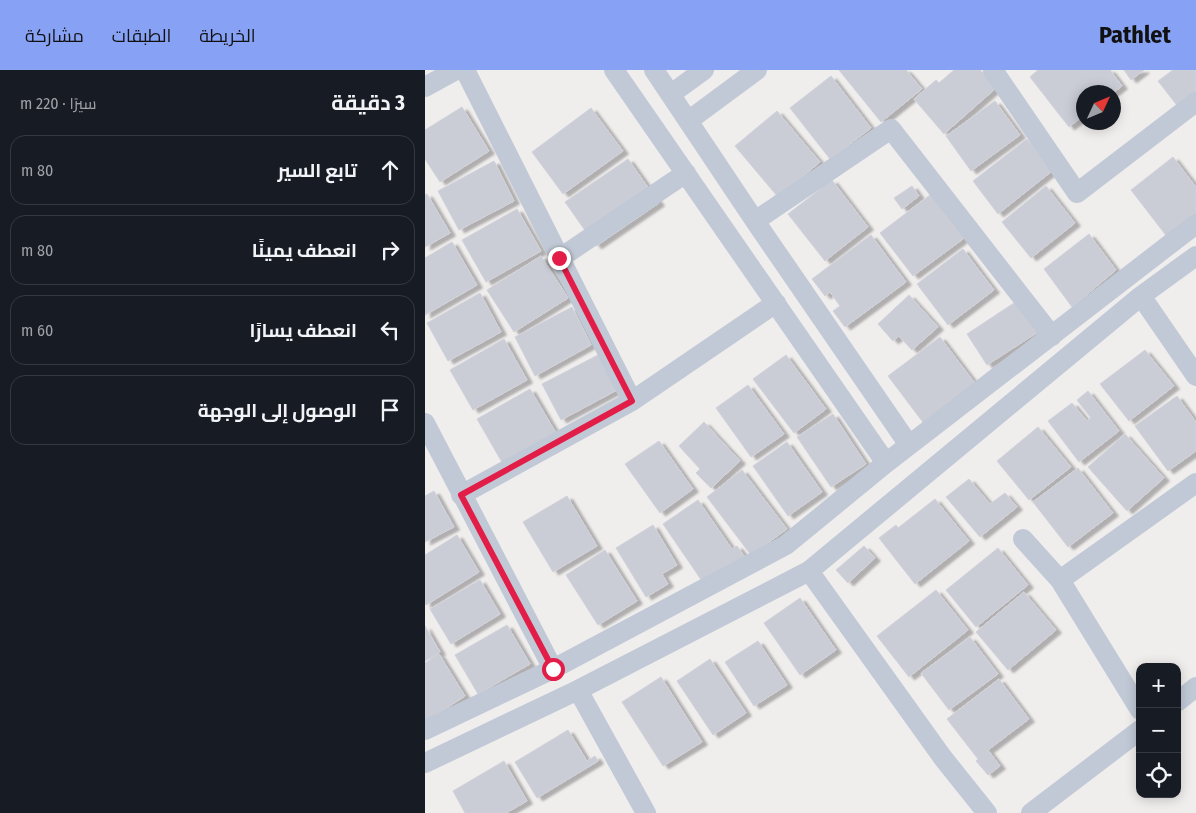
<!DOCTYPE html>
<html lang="ar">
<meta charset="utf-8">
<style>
:root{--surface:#171b24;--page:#20242c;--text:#f1f3f6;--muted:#9ea1a6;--line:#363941;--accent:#87a2f4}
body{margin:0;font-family:"Fira Sans Condensed",Cairo,sans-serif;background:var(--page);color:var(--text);direction:rtl}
.controls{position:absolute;right:15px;bottom:15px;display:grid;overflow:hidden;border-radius:10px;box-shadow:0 2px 12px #0003}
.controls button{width:45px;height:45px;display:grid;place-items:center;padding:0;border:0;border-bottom:1px solid var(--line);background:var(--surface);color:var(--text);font:25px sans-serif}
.compass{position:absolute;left:651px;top:15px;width:45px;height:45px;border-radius:50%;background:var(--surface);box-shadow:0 2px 12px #0003;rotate:46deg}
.stop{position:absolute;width:15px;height:15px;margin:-11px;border:4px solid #e11d48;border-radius:50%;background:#fff}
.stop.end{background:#e11d48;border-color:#fff;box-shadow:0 1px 5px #0008}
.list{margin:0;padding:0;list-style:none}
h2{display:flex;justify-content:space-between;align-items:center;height:65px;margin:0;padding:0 20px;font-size:21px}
h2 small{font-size:16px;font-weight:400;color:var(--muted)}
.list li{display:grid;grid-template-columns:32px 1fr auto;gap:15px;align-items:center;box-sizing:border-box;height:70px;margin:0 10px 10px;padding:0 10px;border:1px solid var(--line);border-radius:15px}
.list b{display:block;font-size:19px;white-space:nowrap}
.list em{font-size:16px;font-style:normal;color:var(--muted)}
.icon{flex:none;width:28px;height:28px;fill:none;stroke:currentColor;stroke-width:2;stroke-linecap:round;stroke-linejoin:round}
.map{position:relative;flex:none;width:771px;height:743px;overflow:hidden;direction:ltr}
header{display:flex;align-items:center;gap:30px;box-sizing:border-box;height:70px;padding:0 25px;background:var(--accent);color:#111}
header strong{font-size:24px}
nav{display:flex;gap:28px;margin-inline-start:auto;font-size:18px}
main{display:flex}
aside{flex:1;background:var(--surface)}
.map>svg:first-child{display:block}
.building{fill:#cbcdd6;stroke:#d0d1da;filter:url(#shadow)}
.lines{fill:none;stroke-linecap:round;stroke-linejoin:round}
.street{stroke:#c1c9d6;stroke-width:20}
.route{stroke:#e11d48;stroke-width:6}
</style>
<header>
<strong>Pathlet</strong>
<nav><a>الخريطة</a><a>الطبقات</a><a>مشاركة</a></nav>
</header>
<main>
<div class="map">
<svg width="771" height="743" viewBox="0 0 771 743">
<defs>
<filter id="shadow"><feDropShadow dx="5.5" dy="3" stdDeviation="1" flood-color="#0004"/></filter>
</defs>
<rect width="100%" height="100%" fill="#f0eded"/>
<!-- building -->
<path class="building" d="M414,0H481L497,19L456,52Z
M529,0H555L571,18L519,64L489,29L511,10L514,13Z
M613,0H685L697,16L688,23L658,22V46L644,57L605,7Z
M699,0H719L706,10Z
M748,0H771V25L754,38L733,11Z
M406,6L446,58L405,89L365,38Z
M570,31L595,65L546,101L521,66Z
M37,37L64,81L15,112L0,89V60Z
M166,38L198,81L138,124L107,82Z
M352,41L395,92L353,127L310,76Z
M602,69L627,101L573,144L548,111Z
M748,87L771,117V145L743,168L706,120Z
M203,89L234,133L171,176L140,132Z
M69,91L89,131L34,160L13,121Z
M407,110L443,157L400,191L363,144Z
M487,116L494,126L477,139L469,128Z
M621,116L650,153L606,188L577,152Z
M2,124L25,163L0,177V125Z
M505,125L538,169L488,206L455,163Z
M92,139L116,181L61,212L37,170Z
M664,164L691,200L647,237L619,199Z
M446,165L481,212L420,257L408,241L415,236L405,222L400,226L387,209Z
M27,172L52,215L0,245V188Z
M538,179L569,220L523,255L492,214Z
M116,186L143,228L89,262L62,220Z
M55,223L76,262L23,291L2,253Z
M484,225L513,257L487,280L474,266L468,271L453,254Z
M592,231L613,262L562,295L542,264Z
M147,237L166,275L110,306L90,267Z
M515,267L552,316L500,355L463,306Z
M79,269L102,310L48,340L25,300Z
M720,280L749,316L704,351L675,314Z
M173,285L192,320L136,350L117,314Z
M361,285L401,339L369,363L328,309Z
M323,315L359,364L326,387L291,338Z
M105,319L131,363L78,394L52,349Z
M663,321L694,361L654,392L623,351L647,333L662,351L666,348L652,330Z
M752,326L771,352V381L743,401L710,356Z
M408,344L441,394L406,417L372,367Z
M279,352L315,391L286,418L271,403L275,399L254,376Z
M613,357L646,397L604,430L572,391Z
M700,364L739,408L702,441L663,397Z
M234,371L268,419L235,443L200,394Z
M362,372L397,422L363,446L328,396Z
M653,398L688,443L643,477L608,432Z
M317,400L362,459L326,485L282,427Z
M544,409L565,434L580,423L592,437L555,467L521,427Z
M9,421L29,457L0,472V426Z
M142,426L172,476L128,502L98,452Z
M510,429L544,471L490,514L454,468L471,455L473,458Z
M273,430L307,479L312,476L320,487L279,514L238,454Z
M228,455L252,495L237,504L243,514L221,527L191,478Z
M32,465L54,502L1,535L0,533V485Z
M439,476L450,488L423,513L411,500Z
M573,478L603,515L551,557L521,520Z
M180,480L212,531L173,555L141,505Z
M55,510L75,544L26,574L5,539Z
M511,520L543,560L484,607L452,566Z
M599,522L631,560L583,600L551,562Z
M375,528L411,580L375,605L339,553Z
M82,555L105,594L53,624L30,585Z
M0,556L15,582L0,591Z
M545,567L573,604L524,640L496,603Z
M333,571L362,615L329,636L300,592Z
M14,584L40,626L0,652V593Z
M285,589L321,643L288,665L252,611Z
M236,607L277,672L238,696L197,632Z
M574,609L604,649L563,680L575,696L563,705L551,691L553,689L522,649Z
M143,660L162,691L170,686L173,691L112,728L90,692Z
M79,691L102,731L81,743H40L28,721Z"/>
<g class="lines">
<!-- street -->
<path class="street" d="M40,0L207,331
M189,0L461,393
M229,0L330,151L484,375
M568,0L652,123L771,32
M0,17L31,0
M246,24L279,0
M263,51L332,0
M330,151L466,59L627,266
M135,188L261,103
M716,226L771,306
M0,353L128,599
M36,425L207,331L351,233
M598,469L635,510L715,640
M384,501L518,688L562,743
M635,510L771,413
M153,620L221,743
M752,632L771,617
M0,660L128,599L361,475L461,393L771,154
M0,693L153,620L384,501L716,226L771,186
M606,743L715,660"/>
</g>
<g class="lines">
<!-- route -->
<path class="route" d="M128,599L36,425L207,331L134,188"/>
</g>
</svg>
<div class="controls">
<button>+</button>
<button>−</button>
<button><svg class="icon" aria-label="locate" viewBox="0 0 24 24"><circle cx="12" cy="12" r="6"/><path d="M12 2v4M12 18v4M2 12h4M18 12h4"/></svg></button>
</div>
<svg class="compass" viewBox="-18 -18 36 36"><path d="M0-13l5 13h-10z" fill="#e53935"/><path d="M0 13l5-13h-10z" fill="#9ea1a6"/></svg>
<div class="stop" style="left:128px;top:599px"></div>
<div class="stop end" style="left:134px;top:188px"></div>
</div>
<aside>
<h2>3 دقيقة<small>سيرًا · 220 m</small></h2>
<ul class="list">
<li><svg class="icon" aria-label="ahead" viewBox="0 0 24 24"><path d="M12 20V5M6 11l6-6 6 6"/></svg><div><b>تابع السير</b></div><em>80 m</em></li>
<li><svg class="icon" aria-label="right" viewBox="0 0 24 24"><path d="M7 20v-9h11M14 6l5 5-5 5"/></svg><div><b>انعطف يمينًا</b></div><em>80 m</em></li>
<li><svg class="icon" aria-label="left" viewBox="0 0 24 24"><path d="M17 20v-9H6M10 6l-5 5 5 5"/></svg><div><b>انعطف يسارًا</b></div><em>60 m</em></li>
<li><svg class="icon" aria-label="arrive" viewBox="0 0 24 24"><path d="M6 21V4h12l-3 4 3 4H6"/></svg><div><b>الوصول إلى الوجهة</b></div></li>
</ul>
</aside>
</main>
